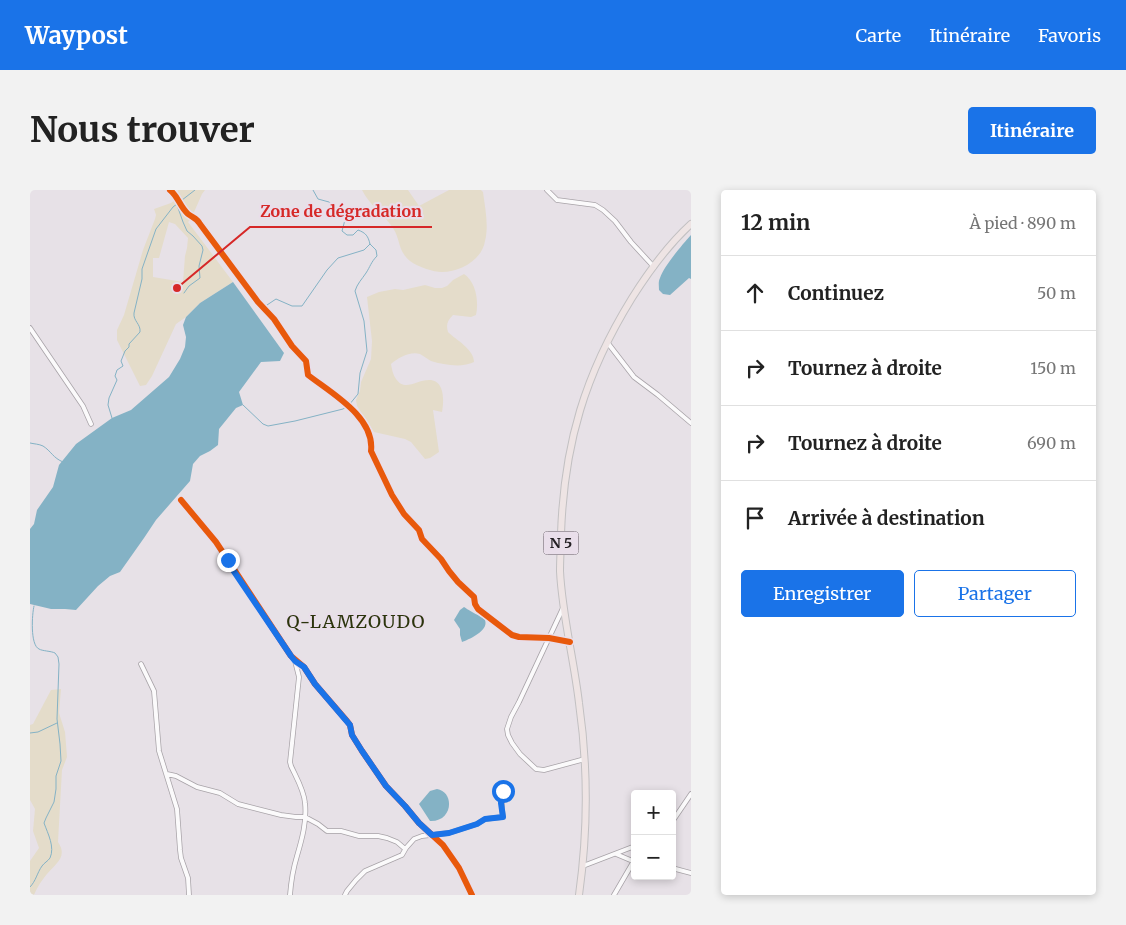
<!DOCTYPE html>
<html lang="fr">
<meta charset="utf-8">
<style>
:root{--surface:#fff;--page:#f2f2f2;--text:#222;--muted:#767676;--line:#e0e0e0;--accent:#1a73e8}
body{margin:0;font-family:Merriweather,serif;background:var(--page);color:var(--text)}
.controls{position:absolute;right:15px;bottom:15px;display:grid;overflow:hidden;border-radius:5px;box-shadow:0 2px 8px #0003}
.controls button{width:45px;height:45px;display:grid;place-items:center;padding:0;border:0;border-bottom:1px solid var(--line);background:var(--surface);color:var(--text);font:25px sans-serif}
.stop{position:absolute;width:15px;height:15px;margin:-11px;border:4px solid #1a73e8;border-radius:50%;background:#fff}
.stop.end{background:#1a73e8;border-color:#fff;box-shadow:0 1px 5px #0008}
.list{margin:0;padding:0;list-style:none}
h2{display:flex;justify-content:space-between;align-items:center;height:65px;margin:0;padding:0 20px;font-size:21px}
h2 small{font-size:16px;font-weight:400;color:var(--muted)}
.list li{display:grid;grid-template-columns:32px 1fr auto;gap:15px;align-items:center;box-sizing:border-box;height:75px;padding:0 20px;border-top:1px solid var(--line)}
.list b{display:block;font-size:19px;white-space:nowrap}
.list em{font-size:16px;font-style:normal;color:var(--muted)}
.actions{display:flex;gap:10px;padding:15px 20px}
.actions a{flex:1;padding:11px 0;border:1px solid var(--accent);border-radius:5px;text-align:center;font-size:18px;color:var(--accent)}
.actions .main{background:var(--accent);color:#fff}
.icon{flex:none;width:28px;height:28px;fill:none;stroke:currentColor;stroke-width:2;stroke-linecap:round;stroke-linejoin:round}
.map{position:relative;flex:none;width:661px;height:705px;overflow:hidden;border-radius:5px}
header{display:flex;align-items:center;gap:30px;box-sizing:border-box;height:70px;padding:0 25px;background:var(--accent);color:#fff}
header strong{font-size:24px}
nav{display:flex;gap:28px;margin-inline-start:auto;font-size:18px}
.intro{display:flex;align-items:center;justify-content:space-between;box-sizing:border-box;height:120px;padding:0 30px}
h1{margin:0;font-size:35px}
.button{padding:12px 22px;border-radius:5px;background:var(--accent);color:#fff;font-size:18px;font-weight:700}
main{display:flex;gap:30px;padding:0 30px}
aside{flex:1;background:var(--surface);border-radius:5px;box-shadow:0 2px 8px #0003}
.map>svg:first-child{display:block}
.sand{fill:#e4dcca;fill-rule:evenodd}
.water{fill:#84b2c5}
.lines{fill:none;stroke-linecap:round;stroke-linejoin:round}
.stream{stroke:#84b2c5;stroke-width:1}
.minor-casing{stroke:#a8a3a8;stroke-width:5.5}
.trunk-casing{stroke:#c2c0c2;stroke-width:8}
.minor{stroke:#fbfafb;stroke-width:4}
.trunk{stroke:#eee4e4;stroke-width:6}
.cycleway-casing{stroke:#e9deea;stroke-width:9}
.cycleway{stroke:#e8590c;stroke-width:6}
.route{stroke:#1a73e8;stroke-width:6}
.labels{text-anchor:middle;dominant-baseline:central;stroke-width:4.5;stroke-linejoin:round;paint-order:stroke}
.shield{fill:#e9deea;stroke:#5f595f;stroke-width:1}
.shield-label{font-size:14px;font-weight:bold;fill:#242024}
.quarter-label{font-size:18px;letter-spacing:1px;fill:#2c340d;stroke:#e9deea}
.leader{fill:none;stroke:#d62828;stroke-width:2}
.callout-dot{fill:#d62828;stroke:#e9deea;stroke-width:2}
.callout-label{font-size:16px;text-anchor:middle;font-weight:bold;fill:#d62828;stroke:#e9deea;stroke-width:4.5;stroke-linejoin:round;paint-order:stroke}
</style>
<header>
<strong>Waypost</strong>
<nav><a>Carte</a><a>Itinéraire</a><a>Favoris</a></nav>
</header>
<div class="intro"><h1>Nous trouver</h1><a class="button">Itinéraire</a></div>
<main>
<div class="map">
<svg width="661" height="705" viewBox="0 0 661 705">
<rect width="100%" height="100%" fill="#e7e1e7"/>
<!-- sand -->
<path class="sand" d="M148,0H175L172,4L161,29L158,32L203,92L170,113L156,127L146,134L122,186L116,195L110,196L87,150V140L94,125L113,60L125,29L126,25L124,19L141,13L145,10ZM139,32L145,34L158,48L157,58L155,66L153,92L123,87V68H129Z
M332,0H378L389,16L419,0H451L453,2C455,18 459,35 455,51C452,70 430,82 412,82C403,82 388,77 380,71C367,60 371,50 363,38C354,24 339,15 332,0Z
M434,84C446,92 449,111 446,125L441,127L423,125C417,131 416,135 418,142C426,150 444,159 444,172C432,178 414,175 401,171C397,169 394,166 390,164C380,161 368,168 361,174C362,180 363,185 366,189C375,202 386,190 399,190C415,190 414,211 412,222L403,220L409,262L400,268L395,269L381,252L375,249L344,242L327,216L326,210L330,201L331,192L341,169L342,151L337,107L349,102L365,99L373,100L395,95L405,98H412L417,96L423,90Z
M31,499L29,523L35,542L37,567L32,580L28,652C38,667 26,673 17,684C12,690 7,697 4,705H0V671L9,658L3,641L5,619L0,610V535L3,534L21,500Z"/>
<!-- water -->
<path class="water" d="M661,45V89L659,88L640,105L633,104L629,100C629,96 628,92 630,88C634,76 652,55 661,45Z
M203,92L254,163L250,171L231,172L209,202L213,215L206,218L189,239L188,255L180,261L170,266L163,274L160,291L126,330L114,348L90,382L80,386L68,396L46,420L35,419H21L0,414V339L4,334L7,320L23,297L29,275L46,254L82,228L101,220L139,187L150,169L155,157L156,147L153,135L156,127L170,113Z
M434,417C438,420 454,428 455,430C459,441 439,449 432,452L430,445V439L424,430L430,420Z
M407,599C425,602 423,632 400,631L389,614L400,601Z"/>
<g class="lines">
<!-- stream -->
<path class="stream" d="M147,15L153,32L157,41L163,46L172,56L173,60L169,76L170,88L159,96L154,103
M237,115L246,109L262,116H272L297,80L308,68L334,60L340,54C338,46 336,43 328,40L323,45H317L312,41L316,26L299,12L288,9L283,0
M213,215L233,234L238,236L265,231L313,219L316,217
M319,215L328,204L330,183L337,161L334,131L325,101C327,94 332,89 336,83C340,77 341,72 347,66L346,60L340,54
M82,228L78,215L79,208L87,190L85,186L87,180L93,176L91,171L95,161L99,157V154L110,142C111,134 103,131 104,123L112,89V79L126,39L143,17L165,0
M0,253C4,254 9,254 13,256C21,261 23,268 33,272
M0,543L8,542L27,533
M0,697C6,691 7,683 12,676C14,673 18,671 20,668C25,657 18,644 14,633L16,628L24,612L26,599V586L31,571L30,554L27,529L29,474L28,467L25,463C21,461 12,461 9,459C0,455 2,424 4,416"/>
<defs>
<path id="minor" d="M140,0C148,6 150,17 158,24C163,28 167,28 170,34L228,112L244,129L262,156L276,171L278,185C301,203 345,227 341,261L362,305L374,324L389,340L392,349L411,369L419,381L428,392L444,407L445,414L448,419L482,445L489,447L519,448L540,452
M517,0L527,10L565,15L573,20L585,31L601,52L624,77
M0,138L53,216L61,234
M577,152L604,187L628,205L661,233
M151,310L186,352L261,466L274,477L285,494L317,531L320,535L322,545L332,561L356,596L375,616L389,633L413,655L429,678L442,705
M533,418L489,512L481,527L477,539L478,545L482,553L490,564L506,579L514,580L555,569
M111,474L124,501L129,561L147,619L150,660L151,668L158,688L159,705
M137,584L146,586L167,597L190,603L208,614L251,625L266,627H275L288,634L297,641H311L329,646H348L357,648L367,652L374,658H376L384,649L392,646L419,643L447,634L455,629L473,627C471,615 471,605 476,594
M642,632L661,604
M586,664L605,672
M553,676L605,656
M642,678L661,683
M260,705C261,692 263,679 267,666C272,649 277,631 275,613C274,600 266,587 261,576L260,572L269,487L265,471
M315,705L317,701L326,690L335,681L372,665L376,658
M584,705L605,669"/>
<path id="trunk" d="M549,705C558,641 558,576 549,513C544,470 532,424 530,381C530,369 531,356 531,344C534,254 555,184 602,108C619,81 638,55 661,34"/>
</defs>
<!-- minor casing -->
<use href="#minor" class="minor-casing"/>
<!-- trunk casing -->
<use href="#trunk" class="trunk-casing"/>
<!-- minor -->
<use href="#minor" class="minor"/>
<!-- trunk -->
<use href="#trunk" class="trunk"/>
<defs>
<path id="cycleway" d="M140,0C148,6 150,17 158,24C163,28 167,28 170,34L228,112L244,129L262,156L276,171L278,185C301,203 345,227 341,261L362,305L374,324L389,340L392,349L411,369L419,381L428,392L444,407L445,414L448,419L482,445L489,447L519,448L540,452
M151,310L186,352L261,466L274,477L285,494L317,531L320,535L322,545L332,561L356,596L375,616L389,633L413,655L429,678L442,705"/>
</defs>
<!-- cycleway casing -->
<use href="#cycleway" class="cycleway-casing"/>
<!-- cycleway -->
<use href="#cycleway" class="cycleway"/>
</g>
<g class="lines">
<!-- route -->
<path class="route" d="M198,370L203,380L261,466L265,471L274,477L285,494L320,535L322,545L332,561L356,596L375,616L389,633L402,645L419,643L447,634L455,629L473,627L471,613L473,601"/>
</g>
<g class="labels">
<!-- shield labels -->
<rect class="shield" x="513.5" y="341.5" width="35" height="23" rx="4"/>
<g class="shield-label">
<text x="531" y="353">N 5</text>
</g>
<!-- quarter labels -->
<g class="quarter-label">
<text x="326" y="431">Q-LAMZOUDO</text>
</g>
</g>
<!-- callouts -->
<path class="leader" d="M147 98L220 37H402"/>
<circle class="callout-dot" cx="147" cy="98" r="5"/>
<g class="callout-label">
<text x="311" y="27">Zone de dégradation</text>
</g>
</svg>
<div class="controls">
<button>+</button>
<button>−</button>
</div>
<div class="stop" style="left:473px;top:601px"></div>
<div class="stop end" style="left:198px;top:370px"></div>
</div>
<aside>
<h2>12 min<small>À pied · 890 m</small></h2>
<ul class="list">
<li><svg class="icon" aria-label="ahead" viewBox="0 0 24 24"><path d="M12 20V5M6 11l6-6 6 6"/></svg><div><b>Continuez</b></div><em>50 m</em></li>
<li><svg class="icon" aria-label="right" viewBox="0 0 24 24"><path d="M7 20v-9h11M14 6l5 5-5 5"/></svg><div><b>Tournez à droite</b></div><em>150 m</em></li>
<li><svg class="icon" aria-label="right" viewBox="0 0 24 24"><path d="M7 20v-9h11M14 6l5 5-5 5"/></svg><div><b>Tournez à droite</b></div><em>690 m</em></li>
<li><svg class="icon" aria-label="arrive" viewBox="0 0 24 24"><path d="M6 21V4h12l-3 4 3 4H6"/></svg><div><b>Arrivée à destination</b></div></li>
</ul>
<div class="actions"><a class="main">Enregistrer</a><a>Partager</a></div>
</aside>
</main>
